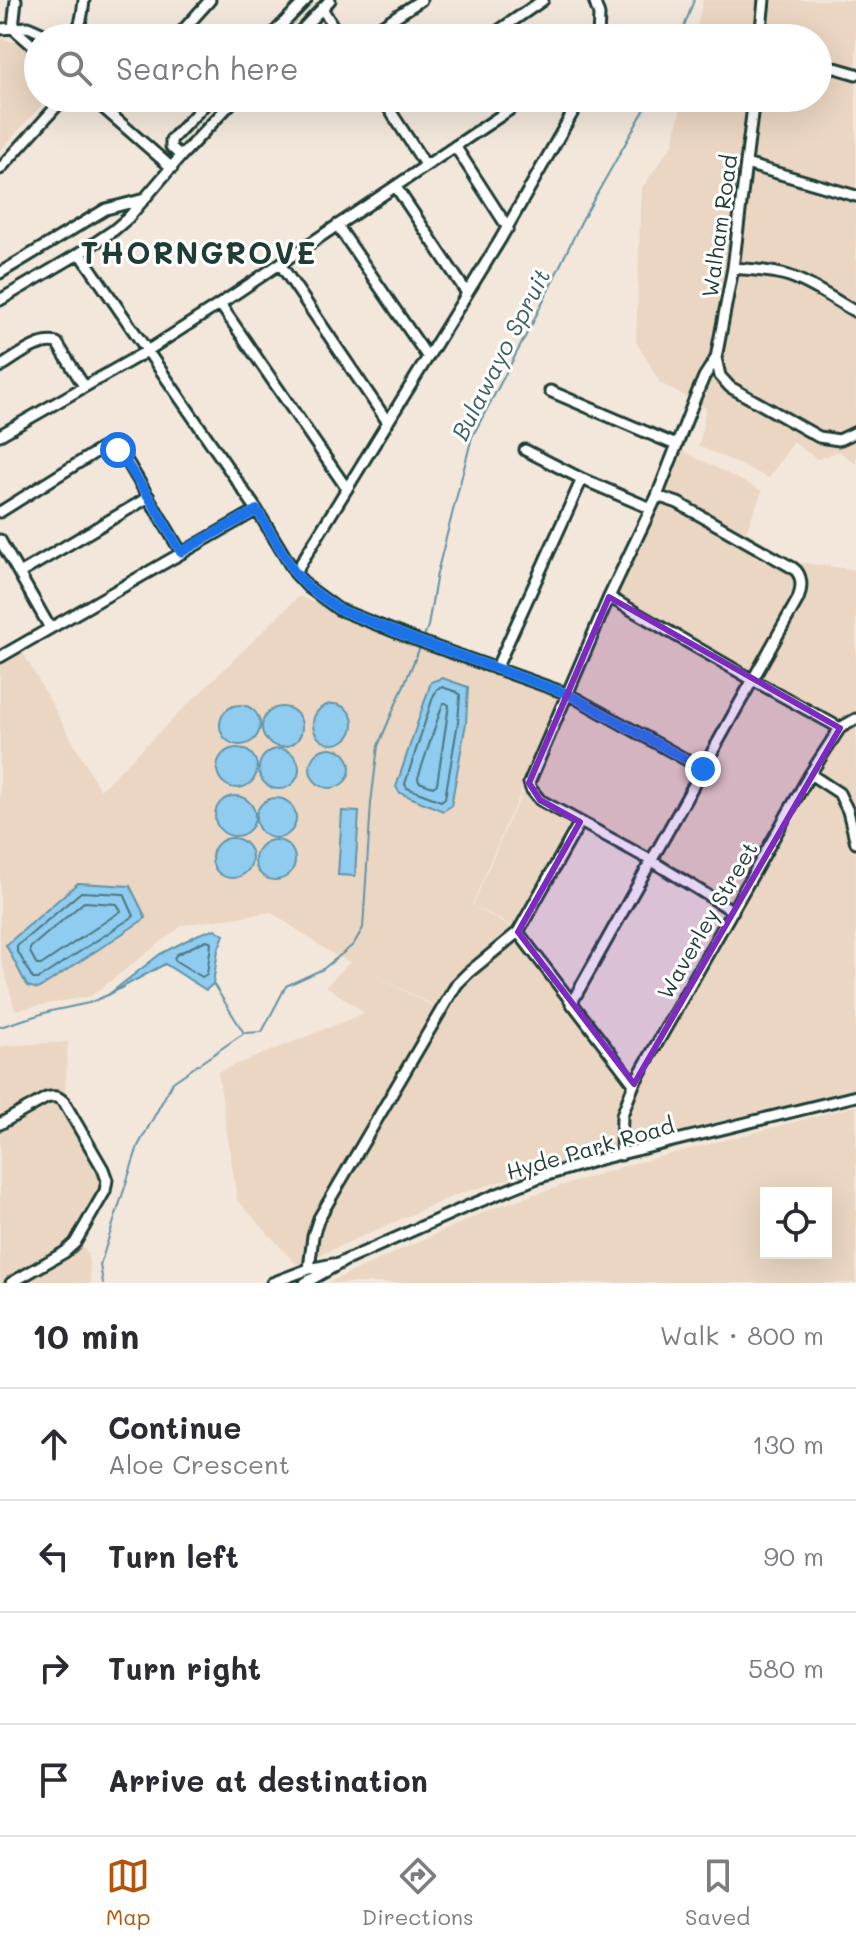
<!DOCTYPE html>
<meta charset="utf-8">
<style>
:root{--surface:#fff;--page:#f7f7f7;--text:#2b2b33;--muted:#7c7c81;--line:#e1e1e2;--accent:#b45309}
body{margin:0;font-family:Mali,sans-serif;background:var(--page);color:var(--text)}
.controls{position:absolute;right:24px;bottom:24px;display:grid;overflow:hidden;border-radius:0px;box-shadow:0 8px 32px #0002}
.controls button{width:72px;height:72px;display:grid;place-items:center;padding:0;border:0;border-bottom:2px solid var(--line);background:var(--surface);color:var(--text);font:40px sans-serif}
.stop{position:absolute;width:24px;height:24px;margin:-18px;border:6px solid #1a73e8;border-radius:50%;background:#fff}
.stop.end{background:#1a73e8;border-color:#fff;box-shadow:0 2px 8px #0008}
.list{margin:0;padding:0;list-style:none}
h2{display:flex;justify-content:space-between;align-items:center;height:104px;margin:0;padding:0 32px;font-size:34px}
h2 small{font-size:26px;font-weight:400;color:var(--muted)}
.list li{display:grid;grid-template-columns:52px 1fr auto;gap:24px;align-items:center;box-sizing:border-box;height:112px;padding:0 32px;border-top:2px solid var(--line)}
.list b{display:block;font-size:30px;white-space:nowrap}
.list p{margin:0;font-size:26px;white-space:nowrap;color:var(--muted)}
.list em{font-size:26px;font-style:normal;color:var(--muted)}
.icon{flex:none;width:44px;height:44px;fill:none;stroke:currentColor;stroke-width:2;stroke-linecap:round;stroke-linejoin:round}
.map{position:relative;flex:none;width:856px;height:1283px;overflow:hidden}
.search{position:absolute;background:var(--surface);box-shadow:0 8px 32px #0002;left:24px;right:24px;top:24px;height:88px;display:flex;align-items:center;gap:20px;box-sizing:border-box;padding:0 28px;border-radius:44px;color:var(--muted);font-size:30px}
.sheet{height:552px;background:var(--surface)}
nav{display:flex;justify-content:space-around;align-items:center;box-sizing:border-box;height:112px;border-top:2px solid var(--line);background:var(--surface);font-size:22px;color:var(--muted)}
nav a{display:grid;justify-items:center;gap:4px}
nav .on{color:var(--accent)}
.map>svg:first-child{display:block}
.built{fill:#ead6c2;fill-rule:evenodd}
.water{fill:#8fccf0;stroke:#6293a5;stroke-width:2}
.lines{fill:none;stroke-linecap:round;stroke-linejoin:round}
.shore{stroke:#4c767f;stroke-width:2}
.stream{stroke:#6293a5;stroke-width:2}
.minor-casing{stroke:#1f3d34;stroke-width:15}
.minor{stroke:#fff;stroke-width:9}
.route{stroke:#1a73e8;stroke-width:10}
.marked{fill:#7b2cbf;fill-opacity:0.2;stroke:#7b2cbf;stroke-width:6;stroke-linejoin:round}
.labels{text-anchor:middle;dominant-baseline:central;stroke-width:6;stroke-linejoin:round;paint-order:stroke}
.street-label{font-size:22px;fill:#1f3d34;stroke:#fff}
.water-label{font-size:24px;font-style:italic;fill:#3b6163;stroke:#fff}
.district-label{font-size:30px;font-weight:bold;letter-spacing:2px;fill:#1f3d34;stroke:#fff}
</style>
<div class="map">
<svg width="856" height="1283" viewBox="0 0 856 1283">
<rect width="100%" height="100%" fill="#f3e7db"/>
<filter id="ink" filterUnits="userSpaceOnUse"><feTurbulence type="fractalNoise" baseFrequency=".0125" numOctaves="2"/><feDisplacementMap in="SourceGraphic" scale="16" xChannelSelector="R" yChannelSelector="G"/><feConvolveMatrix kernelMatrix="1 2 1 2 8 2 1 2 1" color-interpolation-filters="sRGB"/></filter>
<g filter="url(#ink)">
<!-- built -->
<path class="built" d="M703,0H856V464L839,451L817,459L793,442L769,478L699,446L706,408L660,383L636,341L641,189L673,144L683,98H818V38H695Z
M0,38L19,43L38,60V98H48L0,151Z
M677,448L762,491L746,531L797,562L856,570V1088L634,1142L625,1110L735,911L580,822L518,930L473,905L506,827L532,775Z
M299,596L423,650L564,696L531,767L526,783L505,826L472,905L515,930L467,970L456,982L439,1008L364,970L444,1012L464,979L518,933L630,1084L619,1109L618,1145L453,1196L297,1265L237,1200L218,1072L365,1013L326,986L350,962L334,955L271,912L183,925L91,996L15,1010L0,955V663L22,651L100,790Z
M68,1042L65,1096L113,1177L110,1195L82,1247L88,1254L91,1283H0V1046Z
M856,1106V1283H327L498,1206L628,1165ZM766,1193H826V1253H766Z"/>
<!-- water -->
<path class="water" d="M442,678L468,687L466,723L451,806L443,811L400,793L396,787L431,682Z
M313 724a20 20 0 1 1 40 0a20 20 0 1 1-40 0Z
M220 725a20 20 0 1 1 40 0a20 20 0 1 1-40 0Z
M262 727a20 20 0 1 1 40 0a20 20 0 1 1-40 0Z
M310 768a20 20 0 1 1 40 0a20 20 0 1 1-40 0Z
M217 768a20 20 0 1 1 40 0a20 20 0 1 1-40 0Z
M259 769a20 20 0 1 1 40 0a20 20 0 1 1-40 0Z
M215 816a20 20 0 1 1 40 0a20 20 0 1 1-40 0Z
M256 818a20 20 0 1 1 40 0a20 20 0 1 1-40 0Z
M342,811L359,812L355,876L338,875Z
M212 858a20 20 0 1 1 40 0a20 20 0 1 1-40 0Z
M255 860a20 20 0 1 1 40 0a20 20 0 1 1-40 0Z
M78,883L130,886L146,918L38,989L27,986L6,945Z
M215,929L224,935L218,950L213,984L206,990L165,964L108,995L160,954L199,934Z"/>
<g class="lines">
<!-- shore -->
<path class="shore" d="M442,687L457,692L460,695L458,722L445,798L441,801L407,788L405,784L433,697L437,689Z
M443,703H446L449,705L437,784L433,787L419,782L418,778Z
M81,892L124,894L134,916L38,979H33L17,950V946Z
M84,902L117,904L121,911L41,965H37L30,952V948Z
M206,940L210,941L211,944L207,974L202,977L176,961L174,958L176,955Z"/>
<!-- stream -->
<path class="stream" d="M680,38L694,0
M423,639L428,626L437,573L472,437L532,324L581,222L651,98
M214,985L244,1033
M0,1027L51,1011L89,1003L110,994
M103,1283L100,1265L138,1146L173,1082L244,1033L262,1032L286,986L323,969L353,945L363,928L371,803L378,746L421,645"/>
<defs>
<path id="minor" d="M16,0L13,28L38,50
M594,0L599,15L598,38
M322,8L340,38
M0,29L28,27L53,38
M67,38C82,31 82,15 84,0
M176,38L210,0
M269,38L306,0
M294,38L330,0
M363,38L421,0
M488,38L543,0
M760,38L764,0
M818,63L856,74
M92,98L172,168
M382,98L426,166
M754,98L733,268L716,358L720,376L730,387L819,437L839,440L856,432
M388,107L401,98
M109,113L122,98
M455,146L508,228
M181,156L171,147V140L211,98
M746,164L856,196
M0,169L64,98
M396,187L467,293
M337,225L427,356
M80,253L257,510L295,573L308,587L338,609L416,640L568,694L703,769
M280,264L387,421
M733,268C752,270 771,270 789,276C813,284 834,300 856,312
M0,273L106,209L141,200
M0,300L80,253L114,230L128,218L181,156L236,98
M220,304L347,489
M716,358L704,377L695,398L657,496L609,597L529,783L531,789L540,800L652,861L733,911
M0,367C16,358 38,338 57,343L84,386
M550,391L676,445
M0,435L147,351L220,304L527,98
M525,450L582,479L650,508
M0,512L99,450C106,446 114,447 121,451L181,552
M0,540L50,628
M20,573L149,497
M295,573L500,240L581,98
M609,597L753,680L840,728
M0,657L257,510
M496,669L582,479
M810,774L839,793L848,811L856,843
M518,932L634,1084
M571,1004L798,599C802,588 803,575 793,568L678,503L657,496
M0,1124L46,1098C54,1096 58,1096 64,1102L103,1169L107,1180L105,1191L75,1243L65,1252L11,1283
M621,1155L622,1115L634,1084L810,774L840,728L856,719
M309,1269L313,1236L319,1218L446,1002L457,984L468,973L518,932L580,822
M272,1283L309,1269L333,1264
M305,1283L344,1261L466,1207L537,1178L600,1159L856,1096"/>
</defs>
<!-- minor casing -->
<use href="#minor" class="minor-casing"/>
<!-- minor -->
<use href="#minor" class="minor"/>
</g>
</g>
<g class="lines" filter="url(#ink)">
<!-- route -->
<path class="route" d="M118,450L149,497L181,552L257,510L295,573L308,587L338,609L416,640L568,694L703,769"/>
</g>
<!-- marked area -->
<path class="marked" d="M609,597L840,728L634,1084L518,932L580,822L540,800L529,783Z"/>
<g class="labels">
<!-- street labels -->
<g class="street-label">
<text transform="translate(719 226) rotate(-82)">Walham Road</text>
<text transform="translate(707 920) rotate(-60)">Waverley Street</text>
<text transform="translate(590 1148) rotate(-16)">Hyde Park Road</text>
</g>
<!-- water labels -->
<g class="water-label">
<text transform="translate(500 354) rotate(-63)">Bulawayo Spruit</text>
</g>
<!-- district labels -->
<g class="district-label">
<text x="199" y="252">THORNGROVE</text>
</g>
</g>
</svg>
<div class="controls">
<button><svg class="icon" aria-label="locate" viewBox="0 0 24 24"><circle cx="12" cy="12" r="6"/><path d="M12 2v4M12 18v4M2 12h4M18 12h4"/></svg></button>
</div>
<div class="stop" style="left:118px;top:450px"></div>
<div class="stop end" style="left:703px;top:769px"></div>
<div class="search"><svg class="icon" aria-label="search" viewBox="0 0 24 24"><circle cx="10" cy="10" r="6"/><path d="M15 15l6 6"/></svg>Search here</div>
</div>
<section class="sheet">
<h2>10 min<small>Walk · 800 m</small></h2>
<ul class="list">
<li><svg class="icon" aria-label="ahead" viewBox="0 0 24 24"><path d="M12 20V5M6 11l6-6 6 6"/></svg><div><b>Continue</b><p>Aloe Crescent</p></div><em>130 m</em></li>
<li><svg class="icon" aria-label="left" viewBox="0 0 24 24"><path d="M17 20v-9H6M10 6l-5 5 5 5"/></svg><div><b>Turn left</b></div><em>90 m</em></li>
<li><svg class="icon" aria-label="right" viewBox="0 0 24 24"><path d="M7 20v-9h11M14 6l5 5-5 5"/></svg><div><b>Turn right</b></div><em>580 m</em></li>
<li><svg class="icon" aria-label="arrive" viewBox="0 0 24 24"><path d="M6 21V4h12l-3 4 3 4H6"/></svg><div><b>Arrive at destination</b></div></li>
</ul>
</section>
<nav>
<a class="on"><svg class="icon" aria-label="map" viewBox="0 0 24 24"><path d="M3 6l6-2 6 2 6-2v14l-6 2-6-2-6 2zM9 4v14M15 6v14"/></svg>Map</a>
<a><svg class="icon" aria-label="directions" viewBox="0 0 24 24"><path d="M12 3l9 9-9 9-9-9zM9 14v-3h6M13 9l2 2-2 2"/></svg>Directions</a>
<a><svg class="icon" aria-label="saved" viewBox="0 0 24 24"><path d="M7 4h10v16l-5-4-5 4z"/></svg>Saved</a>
</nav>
